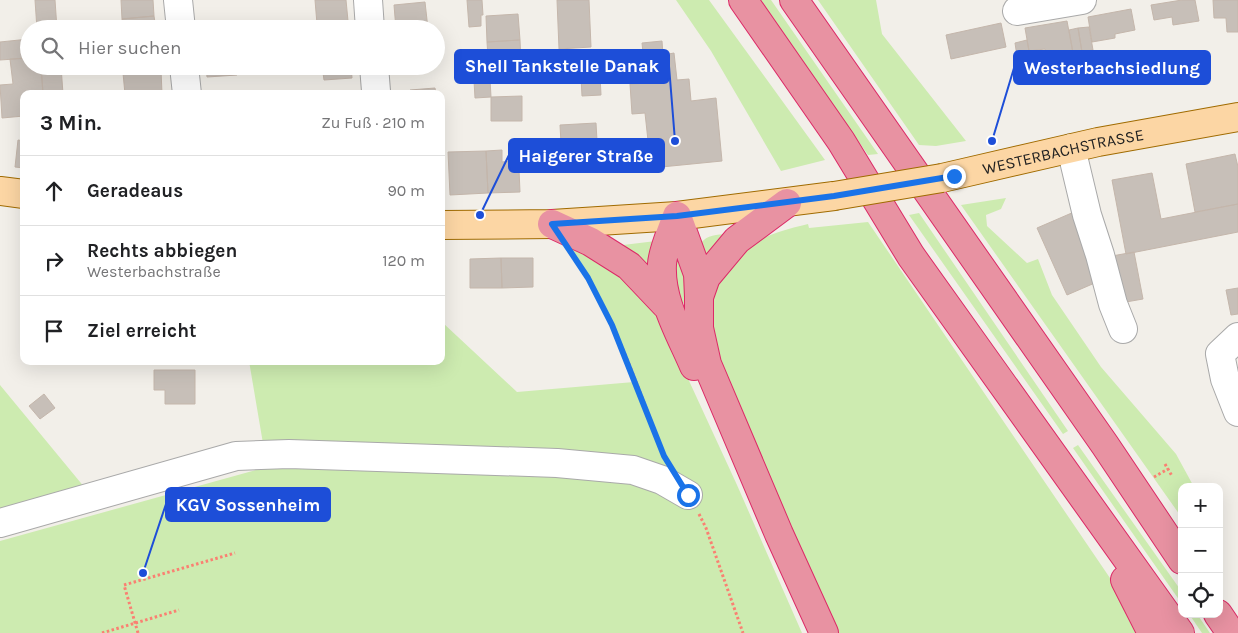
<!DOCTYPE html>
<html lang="de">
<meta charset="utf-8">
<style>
:root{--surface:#fff;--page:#f2f2f2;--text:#202124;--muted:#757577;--line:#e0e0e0}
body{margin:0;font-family:Karla,sans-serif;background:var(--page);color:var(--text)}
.controls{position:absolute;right:15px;bottom:15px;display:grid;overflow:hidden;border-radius:10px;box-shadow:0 5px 20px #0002}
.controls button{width:45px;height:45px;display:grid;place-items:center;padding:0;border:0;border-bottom:1px solid var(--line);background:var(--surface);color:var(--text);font:25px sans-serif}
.stop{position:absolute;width:15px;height:15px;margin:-11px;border:4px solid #1a73e8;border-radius:50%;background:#fff}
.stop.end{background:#1a73e8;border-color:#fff;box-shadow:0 1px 5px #0008}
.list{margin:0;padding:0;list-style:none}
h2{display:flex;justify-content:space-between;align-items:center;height:65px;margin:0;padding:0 20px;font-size:21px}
h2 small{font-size:16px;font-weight:400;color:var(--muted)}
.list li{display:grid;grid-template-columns:32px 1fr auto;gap:15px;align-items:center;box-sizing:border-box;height:70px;padding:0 20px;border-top:1px solid var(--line)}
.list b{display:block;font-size:19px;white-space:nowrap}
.list p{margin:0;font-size:16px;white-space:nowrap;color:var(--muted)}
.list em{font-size:16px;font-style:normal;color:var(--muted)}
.icon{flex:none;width:28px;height:28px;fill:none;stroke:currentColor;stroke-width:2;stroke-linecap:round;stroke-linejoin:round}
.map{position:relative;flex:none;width:1238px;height:633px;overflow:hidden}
.search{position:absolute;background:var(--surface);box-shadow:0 5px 20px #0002;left:20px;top:20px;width:425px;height:55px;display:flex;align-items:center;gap:12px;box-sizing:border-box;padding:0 18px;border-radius:28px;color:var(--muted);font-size:19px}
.panel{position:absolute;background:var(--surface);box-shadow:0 5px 20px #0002;left:20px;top:90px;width:425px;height:275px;border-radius:10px}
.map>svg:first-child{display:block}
.grass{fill:#cdebb0}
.building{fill:#c7bfb8;stroke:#c4b6ab}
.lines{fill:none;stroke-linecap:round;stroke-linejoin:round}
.minor-casing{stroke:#a9a9a9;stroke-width:30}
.major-casing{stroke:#a06b00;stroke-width:30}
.highway-casing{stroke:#dc2a67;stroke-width:30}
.path{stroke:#fa8072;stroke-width:3;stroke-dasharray:2.5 2.5;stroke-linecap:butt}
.minor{stroke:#fff;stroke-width:28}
.major{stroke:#fcd6a4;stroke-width:28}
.highway{stroke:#e892a2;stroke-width:28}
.major-bridge-casing{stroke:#a06b00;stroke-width:30;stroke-linecap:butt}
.major-bridge{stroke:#fcd6a4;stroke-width:28}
.route{stroke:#1a73e8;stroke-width:6}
.labels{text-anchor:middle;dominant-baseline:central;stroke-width:4.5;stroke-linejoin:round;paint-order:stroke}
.street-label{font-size:16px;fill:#222;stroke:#fff}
.leader{fill:none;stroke:#1d4ed8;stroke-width:2}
.callout-dot{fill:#1d4ed8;stroke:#fff;stroke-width:2}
.callout{fill:#1d4ed8;stroke:#1d4ed8;stroke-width:2}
.callout-label{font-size:18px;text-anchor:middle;font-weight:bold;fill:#fff}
</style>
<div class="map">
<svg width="1238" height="633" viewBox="0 0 1238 633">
<rect width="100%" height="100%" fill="#f2efe9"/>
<!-- grass -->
<path class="grass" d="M676,0H709L825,160L781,171L711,51Z
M761,0H771L878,154L868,155Z
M818,0H876L882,34L966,141L936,146L919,145Z
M1006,198L1001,209L986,215L987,226L1027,263L1038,259L1052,295L1101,367L1176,454L1194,487H1182V518L961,205Z
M919,213L1068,431L1063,434L909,215Z
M868,222L1129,606L1141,633H832L717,353C714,335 710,317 713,299C714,287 721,277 728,268C752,238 772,233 808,224L809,228Z
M728,234L708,255L702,254L700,244C708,234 716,235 728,234Z
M656,241L652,271L623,250V245Z
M569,248L593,254L633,283L661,320L737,485L802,633H0V541L267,467L249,361H441V319L443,323L517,392L634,382C620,334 595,290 569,248Z
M676,256L685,271L688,303L678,304L673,271Z
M0,385L85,488L0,515Z
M1078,445L1182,592V604L1073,448Z
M1189,614H1197L1210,633H1202Z"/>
<!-- building -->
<path class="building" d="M35,0H55L57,29H37Z
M121,0H153L154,16L122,19Z
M315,0H346L348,21L317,24Z
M467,0H482L483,15H481V26L469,27Z
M557,0H589L591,47L559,49Z
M1182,0H1195L1199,21L1173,25L1172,17L1154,20L1151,5Z
M1213,0H1238V32H1227L1226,18H1214Z
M425,2L428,29H396L394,5Z
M1131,9L1135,30L1115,34V38L1092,42L1088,17Z
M518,14L520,40L487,42L486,16Z
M154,16L156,29H123L122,19Z
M1067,21L1073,53L1046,58L1045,49L1029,51L1025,28Z
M1001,23L1006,47L951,59L946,35Z
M1089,27L1093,50L1082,52L1078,28Z
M1078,28L1082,52L1073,53L1069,30Z
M29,39V58L0,60V42Z
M520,40L521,63H511L512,71L489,72L487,42Z
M1027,40L1031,61L1018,63L1015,43Z
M662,41L663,55L674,53L677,80L689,79L691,101L716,98L722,161L651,168L645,113L632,114L630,84L649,83L648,72H645L642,43Z
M599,56L601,95L582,96L580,58Z
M29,58V66H41L43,94H24V116L2,118L0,85L13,84L10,59Z
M489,61L491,97L475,98L473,63Z
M41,66H61L63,94H43Z
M206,66H237V75L207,77Z
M322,66H351L352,78L324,80Z
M161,70L162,94H125L123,73Z
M435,88L436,94H410V90Z
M522,96V121H491V97Z
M596,123L598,159L562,161L560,125Z
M18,140L24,141V168L15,167Z
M502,150V162L512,161V171L519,170L520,192L488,193L486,151Z
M486,151L488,193L450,195L448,152Z
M1235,154L1238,167V204L1195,212L1186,164Z
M1152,173L1161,219L1238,204V232L1126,254L1112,180Z
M1074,212L1104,279L1067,295L1037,228Z
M1134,252L1143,299L1120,303L1112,256Z
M501,258H533V287L502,288Z
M501,258L502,288H470V259Z
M1238,288V314L1231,315L1226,290Z
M154,370H195V404H165V390H154Z
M44,394L55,408L40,419L29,406Z"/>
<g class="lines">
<defs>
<path id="minor" d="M178,0L181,29
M368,0L370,29
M1017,11L1082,0
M184,66L187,94
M374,66L376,91
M1071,148L1087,215L1100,255L1113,304L1123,329
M1238,337L1220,354L1225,379L1238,412
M0,523L236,456L289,454L557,463L633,470L662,480L688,495"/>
<g id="major">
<path id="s1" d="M942,178L1098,142L1238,117"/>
<path d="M0,191L24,194"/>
<path d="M441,225L552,224L677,216L834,196"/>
</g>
<path id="highway" d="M743,0L841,141L911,256L1180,633
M794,0L1105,445L1182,560
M787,203L737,240L706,277L699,297V328L707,364L779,534L824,633
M677,216C672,231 663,249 662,264C660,301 680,333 694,366
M677,216L698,274L699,297
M552,224L591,242L629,266L666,305
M1125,580L1152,633
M1218,614L1231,633"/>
</defs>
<!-- minor casing -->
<use href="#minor" class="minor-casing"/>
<!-- major casing -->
<use href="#major" class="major-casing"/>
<!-- highway casing -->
<use href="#highway" class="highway-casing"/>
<!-- path -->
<path class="path" d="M579,265C617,323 639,391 664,455
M1165,464L1172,476
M1154,477L1168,469
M699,514L706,528L743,633
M102,633L179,610
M138,633L124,585L235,553"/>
<!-- minor -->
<use href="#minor" class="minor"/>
<!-- major -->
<use href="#major" class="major"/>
<!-- highway -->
<use href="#highway" class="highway"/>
<defs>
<path id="major-bridge" d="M834,196L942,178"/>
</defs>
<!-- major-bridge casing -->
<use href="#major-bridge" class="major-bridge-casing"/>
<!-- major-bridge -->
<use href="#major-bridge" class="major-bridge"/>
</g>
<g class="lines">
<!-- route -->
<path class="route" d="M688,495L664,456L612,325L588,278L552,224L677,216L834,196L954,176"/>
</g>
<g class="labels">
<!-- street labels -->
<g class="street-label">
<text stroke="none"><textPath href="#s1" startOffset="124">WESTERBACHSTRASSE</textPath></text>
</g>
</g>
<!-- callouts -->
<path class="leader" d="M675 141L669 66M992 141L1014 68M480 215L509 155M143 573L166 504"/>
<g class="callout-dot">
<circle cx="675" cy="141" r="5"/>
<circle cx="992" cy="141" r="5"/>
<circle cx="480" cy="215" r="5"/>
<circle cx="143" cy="573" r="5"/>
</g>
<g class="callout">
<rect x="455" y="50" width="214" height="33" rx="5"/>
<rect x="1014" y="51" width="196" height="33" rx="5"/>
<rect x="509" y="139" width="155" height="33" rx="5"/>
<rect x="166" y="488" width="164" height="33" rx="5"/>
</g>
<g class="callout-label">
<text x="562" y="72">Shell Tankstelle Danak</text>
<text x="1112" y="74">Westerbachsiedlung</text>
<text x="586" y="162">Haigerer Straße</text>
<text x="248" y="511">KGV Sossenheim</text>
</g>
</svg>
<div class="controls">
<button>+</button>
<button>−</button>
<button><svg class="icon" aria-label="locate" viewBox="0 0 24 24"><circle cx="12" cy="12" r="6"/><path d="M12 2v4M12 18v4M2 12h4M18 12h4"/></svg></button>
</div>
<div class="stop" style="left:688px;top:495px"></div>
<div class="stop end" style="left:954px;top:176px"></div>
<div class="search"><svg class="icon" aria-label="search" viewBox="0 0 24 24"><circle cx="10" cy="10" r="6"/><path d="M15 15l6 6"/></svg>Hier suchen</div>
<section class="panel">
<h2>3 Min.<small>Zu Fuß · 210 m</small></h2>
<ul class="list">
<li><svg class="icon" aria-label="ahead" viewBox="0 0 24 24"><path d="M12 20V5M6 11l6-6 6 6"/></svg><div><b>Geradeaus</b></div><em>90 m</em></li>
<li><svg class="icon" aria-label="right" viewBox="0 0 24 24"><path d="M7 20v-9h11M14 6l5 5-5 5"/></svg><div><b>Rechts abbiegen</b><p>Westerbachstraße</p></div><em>120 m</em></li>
<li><svg class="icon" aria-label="arrive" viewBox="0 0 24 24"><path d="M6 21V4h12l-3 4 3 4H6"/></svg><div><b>Ziel erreicht</b></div></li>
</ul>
</section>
</div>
